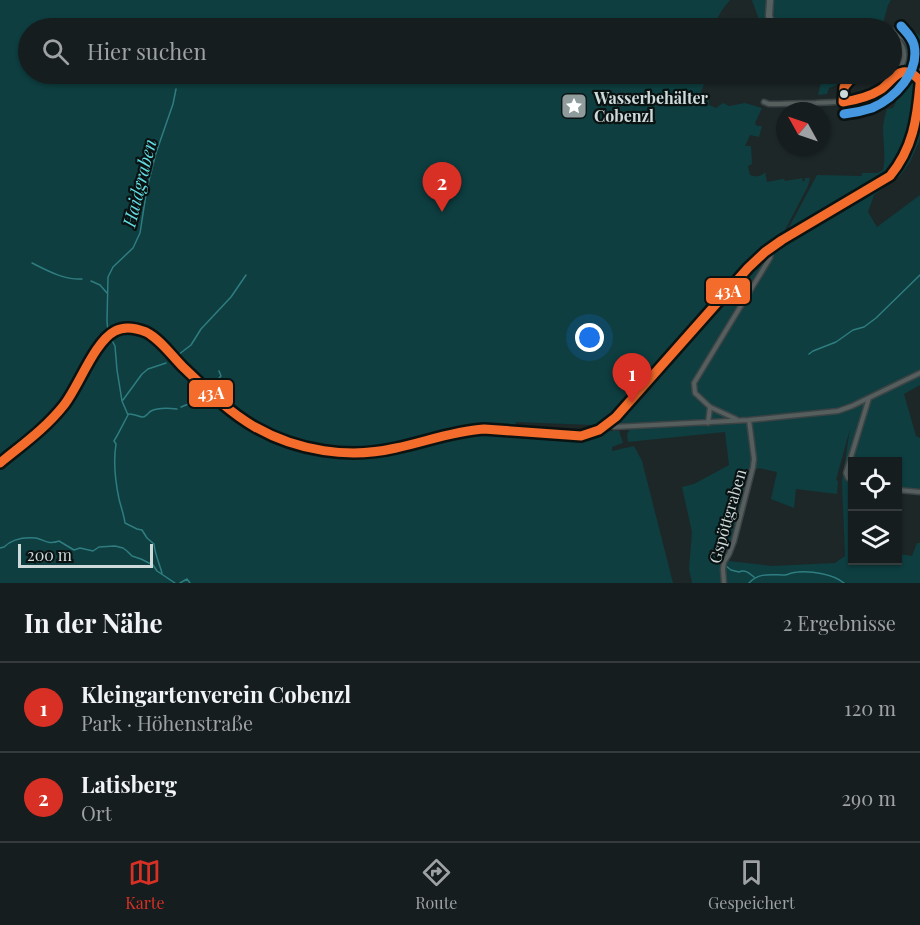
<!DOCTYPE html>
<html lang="de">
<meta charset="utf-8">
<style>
:root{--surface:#161d1e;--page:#1f2627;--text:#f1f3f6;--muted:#9ea2a4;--line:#353b3c;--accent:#d93025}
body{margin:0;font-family:"Playfair Display",serif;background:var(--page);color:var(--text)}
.controls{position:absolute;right:18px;bottom:18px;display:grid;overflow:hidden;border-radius:0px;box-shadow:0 2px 4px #0004}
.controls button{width:54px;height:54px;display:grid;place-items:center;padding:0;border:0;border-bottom:2px solid var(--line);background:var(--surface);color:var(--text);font:30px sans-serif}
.compass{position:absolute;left:776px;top:102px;width:54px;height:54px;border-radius:50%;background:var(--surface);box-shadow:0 2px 4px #0004;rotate:310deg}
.scale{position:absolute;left:18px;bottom:15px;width:135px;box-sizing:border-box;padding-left:6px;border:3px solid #ced9d9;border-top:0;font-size:16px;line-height:21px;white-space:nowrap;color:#ced9d9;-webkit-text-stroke:4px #0a1212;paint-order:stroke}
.you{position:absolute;left:590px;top:338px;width:21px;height:21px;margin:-15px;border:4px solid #fff;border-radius:50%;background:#1a73e8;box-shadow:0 0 0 9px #1a73e833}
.badge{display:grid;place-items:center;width:39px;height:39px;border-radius:50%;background:var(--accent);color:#fff;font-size:20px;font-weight:700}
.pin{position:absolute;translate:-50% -50px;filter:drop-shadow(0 2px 3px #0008)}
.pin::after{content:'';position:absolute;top:32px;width:21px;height:18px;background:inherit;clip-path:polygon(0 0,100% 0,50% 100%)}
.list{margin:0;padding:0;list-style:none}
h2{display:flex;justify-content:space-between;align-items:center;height:78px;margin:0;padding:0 24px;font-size:26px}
h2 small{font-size:20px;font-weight:400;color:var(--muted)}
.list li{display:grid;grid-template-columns:39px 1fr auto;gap:18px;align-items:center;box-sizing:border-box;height:90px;padding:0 24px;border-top:2px solid var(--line)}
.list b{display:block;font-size:22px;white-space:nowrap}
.list p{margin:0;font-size:20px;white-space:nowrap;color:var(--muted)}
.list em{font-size:20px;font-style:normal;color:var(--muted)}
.icon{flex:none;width:33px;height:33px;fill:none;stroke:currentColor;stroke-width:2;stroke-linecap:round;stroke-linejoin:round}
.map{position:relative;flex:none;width:920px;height:583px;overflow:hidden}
.search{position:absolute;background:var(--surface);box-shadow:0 2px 4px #0004;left:18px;right:18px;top:18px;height:66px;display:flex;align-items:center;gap:15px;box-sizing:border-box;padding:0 21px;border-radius:33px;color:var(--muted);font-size:22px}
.sheet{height:258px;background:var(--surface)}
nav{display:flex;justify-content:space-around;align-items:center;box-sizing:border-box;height:84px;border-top:2px solid var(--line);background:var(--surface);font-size:16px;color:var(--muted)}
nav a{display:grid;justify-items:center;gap:3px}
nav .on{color:var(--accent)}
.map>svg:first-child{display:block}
.green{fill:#0e3e40;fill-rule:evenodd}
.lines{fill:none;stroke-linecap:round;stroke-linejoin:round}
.stream{stroke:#2f7d80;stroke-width:1.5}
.street-casing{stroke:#3b4344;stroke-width:7}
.secondary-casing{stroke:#3b4344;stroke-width:9}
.street{stroke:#565e5e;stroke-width:4}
.secondary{stroke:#556161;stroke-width:6}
.bus-1-casing{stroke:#0a1212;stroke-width:14}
.bus-2-casing{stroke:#0a1212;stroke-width:14}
.bus-1{stroke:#f36c2b;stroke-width:9}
.bus-2{stroke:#4699e1;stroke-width:9}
.bus-dot{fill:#ced9d9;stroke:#0a1212;stroke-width:2}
.labels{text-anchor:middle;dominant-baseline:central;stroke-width:4.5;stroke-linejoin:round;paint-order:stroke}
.poi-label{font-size:16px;font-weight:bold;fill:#ced9d9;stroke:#0a1212;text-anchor:start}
.street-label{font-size:16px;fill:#ced9d9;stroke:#0a1212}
.water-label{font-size:18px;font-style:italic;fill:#62dde3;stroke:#0a1212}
.line-badge{stroke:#0a1212;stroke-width:2}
.badge-label{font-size:16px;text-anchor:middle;font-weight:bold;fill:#fff}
</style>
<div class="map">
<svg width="920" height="583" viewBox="0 0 920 583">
<rect width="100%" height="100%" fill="#1d2728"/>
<!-- green -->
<path class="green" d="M0,0H730L722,10L712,28H28V74H704L707,75L700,82L704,85L701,91L704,96L709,97V105L716,108L723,103L729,106L745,103L762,108L755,123L757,126H762L759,137L750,135L745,146H751L752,164L748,166L750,175C755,177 762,177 765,172L767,182L783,179H784L785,181L803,178L802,180L803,182L805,180V178H810L808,186L784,232L787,231L817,175L862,176V173H877L883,170C886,157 883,142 883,129C883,122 885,116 887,109L893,108L896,102L891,96L892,91L879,86L892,74L895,55L892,49V41L895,43C901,36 898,31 904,23L920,36V137L919,142L910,162L900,176L874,195L868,212L877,227L920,195V385L904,394L916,436L920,438V495L898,492V461H852V560H898V544L902,545L900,554L912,556L917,543H920V583H692L689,569L692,532L682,487L694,484L729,465L725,432L628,442L627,434L630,429L605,430L593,425L516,422L513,435L566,440L600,437L607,431H619L623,443L612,447V451L634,446L642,461L673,583H0ZM850,429L842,480L845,556L835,563L772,566L729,561L733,553L755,470L759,468L777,472L771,499L794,508L796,489L837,494L838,481L836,480Z
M752,0H891L888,5L882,27L864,28H781L777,23L762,28Z
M823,74H847L837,85L829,88L827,94L818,95Z"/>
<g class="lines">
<!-- stream -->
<path class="stream" d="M32,263C48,271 64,280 82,279
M91,281L100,285L107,293
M108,332L107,321L108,277L113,267L133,248L140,233L147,188L156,153L173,104L176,89
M110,337L115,346L117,370L122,401L128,415C123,424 119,433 114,441L116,444C113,463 115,480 119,499C121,507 124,515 125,523L137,529L142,530L147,538L154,544C155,554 159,563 162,573
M809,354L813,351L836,342L853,330L864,327L876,318L920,275
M178,355L191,345L201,329L231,297L246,275
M210,388L221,376L219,371
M123,400L142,374L148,369L166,363
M181,407L191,403L195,404L205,393
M128,414C134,413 138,417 143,417C146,417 149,412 151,411C159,407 169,408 177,409
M0,548L4,547C12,539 25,537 36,538C45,540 48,545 59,541L74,550L80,548L93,551L99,547L115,546L123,548L127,551L132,556L141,559L153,565L157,571L175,583
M726,566L731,570L739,572C745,569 749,573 754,577
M180,583L187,579L190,583
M749,583C759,572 771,575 785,575C789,574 794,572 798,572C812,571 833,574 844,583"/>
<defs>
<path id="street" d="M898,73C908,71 913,74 920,81
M764,102L769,104C785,104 801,103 816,103C842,102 866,102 887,85C894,79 900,71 903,62C907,51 901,41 892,34
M710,407L736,419
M609,423L614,427L749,420L838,411L852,406L920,373
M708,423L710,407L695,393L694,383L770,258L772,248
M852,481L848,478L846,473L869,398
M898,490L920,492
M724,583L723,569L724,562L729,554L734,541L753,467L754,459L749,420"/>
<path id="secondary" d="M770,0L769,16L773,28
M892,32C913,37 919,54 920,74
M0,463C23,445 46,427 65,404C79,387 97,341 113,332C126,325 141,328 152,336C176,358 197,382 221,403C265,441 324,459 382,451C417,446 448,429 484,429L581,436L599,430L616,417L748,268L765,252L782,240L890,176C914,152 917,116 920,84"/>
</defs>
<!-- street casing -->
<use href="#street" class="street-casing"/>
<!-- secondary casing -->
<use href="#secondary" class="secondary-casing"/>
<!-- street -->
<use href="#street" class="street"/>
<!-- secondary -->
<use href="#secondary" class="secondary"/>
<defs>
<path id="bus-1" d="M855,74L844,87L843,102C856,100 869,97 880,90C888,85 895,73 903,72C910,71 916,76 920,81
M0,463C22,445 46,428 64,405C79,386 94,342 115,331C124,326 136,328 146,332C160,339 171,355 182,366C205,388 227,411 255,427C297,451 349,459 396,448C425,442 453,431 484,429L581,436L599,430L616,417L748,268L765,252L782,240L890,176C913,148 917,119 920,84"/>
<path id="bus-2" d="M844,114C854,113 863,111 872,108C895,98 920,72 914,45C912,37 906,32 901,26"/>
</defs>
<!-- bus-1 casing -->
<use href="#bus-1" class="bus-1-casing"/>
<!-- bus-2 casing -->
<use href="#bus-2" class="bus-2-casing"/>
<!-- bus-1 -->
<use href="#bus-1" class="bus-1"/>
<!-- bus-2 -->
<use href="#bus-2" class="bus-2"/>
</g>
<!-- icons -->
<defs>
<symbol id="sight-square" viewBox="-11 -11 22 22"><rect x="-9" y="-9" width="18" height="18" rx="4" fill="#909b9b" stroke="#0a1212"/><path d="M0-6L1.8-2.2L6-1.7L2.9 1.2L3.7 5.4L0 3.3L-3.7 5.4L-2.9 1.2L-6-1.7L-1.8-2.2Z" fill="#fff"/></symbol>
</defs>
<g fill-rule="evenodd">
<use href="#sight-square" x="559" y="91" width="30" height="30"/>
</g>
<!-- markers -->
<circle class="bus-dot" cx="844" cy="94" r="5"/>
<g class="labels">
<!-- poi labels -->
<g class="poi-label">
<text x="594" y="97">Wasserbehälter<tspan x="594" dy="18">Cobenzl</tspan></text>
</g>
<!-- street labels -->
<g class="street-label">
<text transform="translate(727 516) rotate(-74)">Gspöttgraben</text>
</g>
<!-- water labels -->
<g class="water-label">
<text transform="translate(139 183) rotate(-76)">Haidgraben</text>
</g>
</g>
<g class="line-badge">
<rect x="705" y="277" width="46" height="28" rx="6" fill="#f36c2b"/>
<rect x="188" y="379" width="46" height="29" rx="6" fill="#f36c2b"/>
</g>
<g class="badge-label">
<text x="728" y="297">43A</text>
<text x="211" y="399">43A</text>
</g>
</svg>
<div class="controls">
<button><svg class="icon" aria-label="locate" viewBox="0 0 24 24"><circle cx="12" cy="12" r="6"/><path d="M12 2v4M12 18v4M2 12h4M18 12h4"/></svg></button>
<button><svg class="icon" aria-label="layers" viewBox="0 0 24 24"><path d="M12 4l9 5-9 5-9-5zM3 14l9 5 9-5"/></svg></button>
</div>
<svg class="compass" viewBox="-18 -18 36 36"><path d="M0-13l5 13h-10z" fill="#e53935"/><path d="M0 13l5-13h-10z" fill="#9ea2a4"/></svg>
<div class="scale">200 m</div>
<div class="you"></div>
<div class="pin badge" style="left:632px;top:403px">1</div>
<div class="pin badge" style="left:442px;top:212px">2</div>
<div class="search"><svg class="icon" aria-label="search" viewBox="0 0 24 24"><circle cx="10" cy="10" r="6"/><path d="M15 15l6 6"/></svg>Hier suchen</div>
</div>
<section class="sheet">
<h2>In der Nähe<small>2 Ergebnisse</small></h2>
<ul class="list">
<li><span class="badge">1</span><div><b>Kleingartenverein Cobenzl</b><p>Park · Höhenstraße</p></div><em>120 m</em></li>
<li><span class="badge">2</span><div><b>Latisberg</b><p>Ort</p></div><em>290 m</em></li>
</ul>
</section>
<nav>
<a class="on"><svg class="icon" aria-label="map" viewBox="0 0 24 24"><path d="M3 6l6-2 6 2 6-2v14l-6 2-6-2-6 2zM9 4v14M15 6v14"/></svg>Karte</a>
<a><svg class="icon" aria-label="directions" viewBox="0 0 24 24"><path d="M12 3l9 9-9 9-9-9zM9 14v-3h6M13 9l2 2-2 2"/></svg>Route</a>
<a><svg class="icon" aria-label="saved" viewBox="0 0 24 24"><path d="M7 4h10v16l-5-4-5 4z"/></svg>Gespeichert</a>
</nav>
